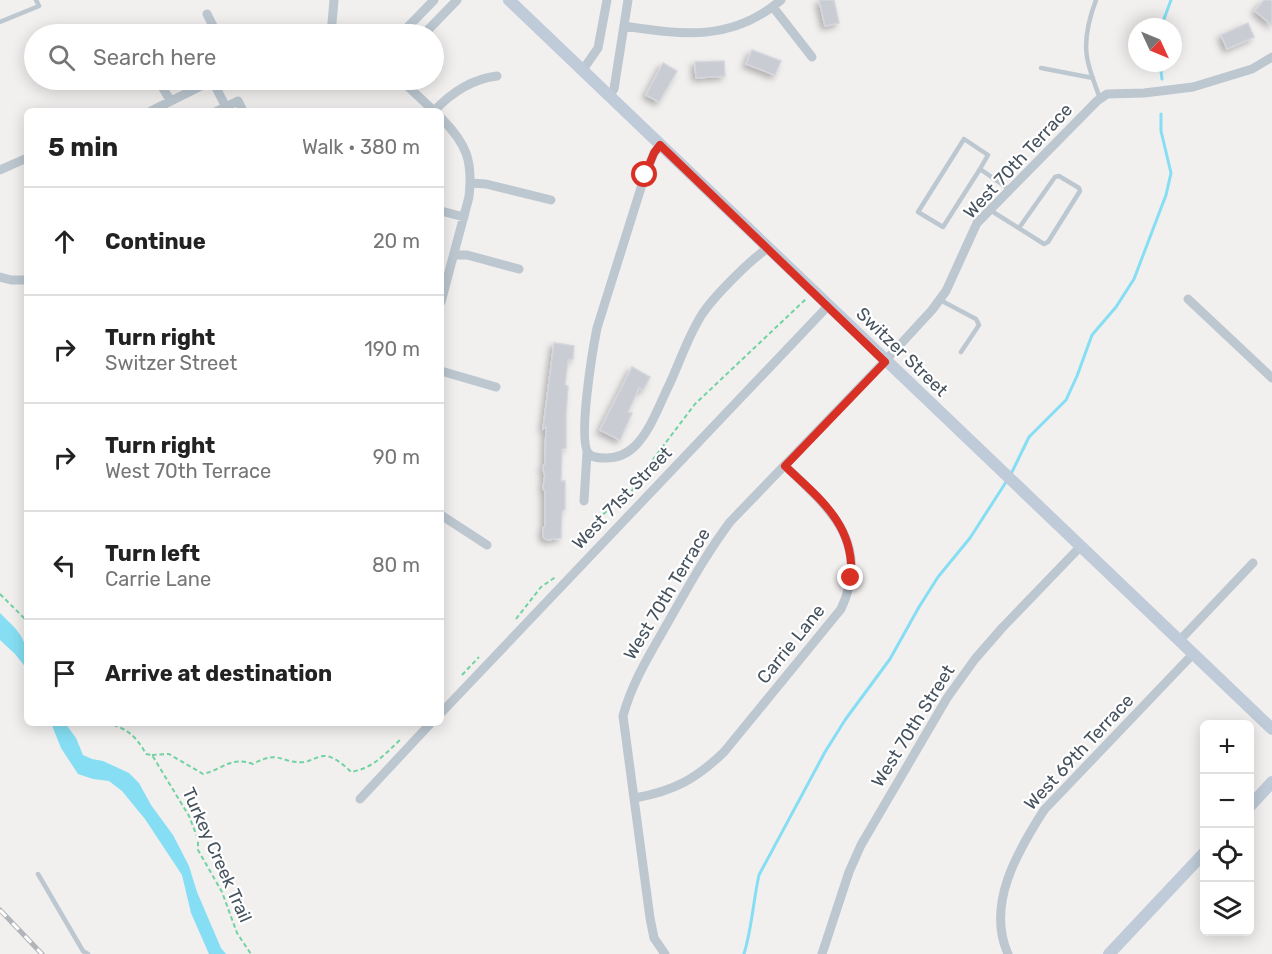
<!DOCTYPE html>
<meta charset="utf-8">
<style>
:root{--surface:#fff;--page:#f2f2f2;--text:#222;--muted:#767676;--line:#e0e0e0}
body{margin:0;font-family:Rubik,sans-serif;background:var(--page);color:var(--text)}
.controls{position:absolute;right:18px;bottom:18px;display:grid;overflow:hidden;border-radius:9px;box-shadow:0 3px 15px #0003}
.controls button{width:54px;height:54px;display:grid;place-items:center;padding:0;border:0;border-bottom:2px solid var(--line);background:var(--surface);color:var(--text);font:30px sans-serif}
.compass{position:absolute;left:1128px;top:18px;width:54px;height:54px;border-radius:50%;background:var(--surface);box-shadow:0 3px 15px #0003;rotate:134deg}
.stop{position:absolute;width:18px;height:18px;margin:-14px;border:4px solid #d93025;border-radius:50%;background:#fff}
.stop.end{background:#d93025;border-color:#fff;box-shadow:0 2px 6px #0008}
.list{margin:0;padding:0;list-style:none}
h2{display:flex;justify-content:space-between;align-items:center;height:78px;margin:0;padding:0 24px;font-size:26px}
h2 small{font-size:20px;font-weight:400;color:var(--muted)}
.list li{display:grid;grid-template-columns:39px 1fr auto;gap:18px;align-items:center;box-sizing:border-box;height:108px;padding:0 24px;border-top:2px solid var(--line)}
.list b{display:block;font-size:22px;white-space:nowrap}
.list p{margin:0;font-size:20px;white-space:nowrap;color:var(--muted)}
.list em{font-size:20px;font-style:normal;color:var(--muted)}
.icon{flex:none;width:33px;height:33px;fill:none;stroke:currentColor;stroke-width:2;stroke-linecap:round;stroke-linejoin:round}
.map{position:relative;flex:none;width:1272px;height:954px;overflow:hidden}
.search{position:absolute;background:var(--surface);box-shadow:0 3px 15px #0003;left:24px;top:24px;width:420px;height:66px;display:flex;align-items:center;gap:15px;box-sizing:border-box;padding:0 21px;border-radius:33px;color:var(--muted);font-size:22px}
.panel{position:absolute;background:var(--surface);box-shadow:0 3px 15px #0003;left:24px;top:108px;width:420px;height:618px;border-radius:9px}
.map>svg:first-child{display:block}
.water{fill:#85def3}
.lines{fill:none;stroke-linecap:round;stroke-linejoin:round}
.stream{stroke:#85def3;stroke-width:3}
.building{fill:#c9ccd2;stroke:#d3d6dc;stroke-width:1.5;filter:url(#shadow)}
.path{stroke:#70d3a1;stroke-width:2;stroke-dasharray:4.5 3;stroke-linecap:butt}
.lane{stroke:#bcc7d0;stroke-width:4.5}
.street{stroke:#bcc7d0;stroke-width:9}
.secondary{stroke:#bfcbd8;stroke-width:12}
.rail-casing{stroke:#b1b5ba;stroke-width:5}
.rail{stroke:#fff;stroke-width:3;stroke-dasharray:9;stroke-linecap:butt}
.route{stroke:#d93025;stroke-width:8}
.labels{text-anchor:middle;dominant-baseline:central;stroke-width:4.5;stroke-linejoin:round;paint-order:stroke}
.street-label{font-size:18px;fill:#46535f;stroke:#fff}
</style>
<div class="map">
<svg width="1272" height="954" viewBox="0 0 1272 954">
<defs>
<filter id="shadow"><feDropShadow dx="-3.5" dy="3.5" stdDeviation="3" flood-color="#0004"/></filter>
</defs>
<rect width="100%" height="100%" fill="#f2efef"/>
<!-- water -->
<path class="water" d="M0,613C22,635 27,637 27,669L15,654L0,640Z
M51,723H65L76,738L83,755L92,759L103,761L129,773L139,783L151,805L173,835L189,866L197,892L221,948L226,954H209L191,913L182,875L145,819L122,791L109,781L93,779L78,774L61,748Z"/>
<g class="lines">
<!-- stream -->
<path class="stream" d="M1161,27L1171,0
M1160,63L1162,79
M1011,474L1029,437L1066,400L1077,376L1092,335L1116,307L1134,279L1166,195L1171,173L1161,131V114
M744,954C752,928 753,902 759,875L825,752L845,720L890,659L919,607L938,577L970,538L1008,479"/>
</g>
<!-- building -->
<path class="building" d="M819,0H834L839,23L825,26Z
M1264,0H1272V25L1255,11Z
M1248,23L1254,37L1227,49L1221,35Z
M752,50L781,61L775,75L746,64Z
M724,61L725,76L696,78L695,62Z
M663,63L677,71L659,102L646,95Z
M554,343L574,346L573,359L568,360L565,385L568,386L566,415V448L562,449L561,481H565V509L562,511L561,538L547,540L543,537V528L545,526V491L543,489L545,474H544L543,466L545,464L546,427L543,429Z
M632,367L650,377L643,390L639,388L628,412L632,413L620,440L600,430Z"/>
<g class="lines">
<!-- path -->
<path class="path" d="M585,546L593,524L614,504L627,498L651,462L695,404L807,298
M0,594L27,621
M516,619L541,587L557,576
M462,675L479,657
M106,723C126,727 137,737 146,754L152,755L189,816L198,839V850L222,892L237,933L251,954
M152,755L169,754L203,774C224,769 230,756 253,764C281,749 280,764 304,762C312,761 318,755 327,756C336,758 345,766 351,772C374,768 386,753 402,738"/>
<!-- lane -->
<path class="lane" d="M1096,0C1090,16 1084,39 1087,57C1089,71 1096,86 1100,99
M0,22L39,6L36,0
M1041,68L1093,78
M980,169L943,227L918,212L964,139L988,155L980,169L1010,190
M990,210L1044,244L1048,242L1080,191L1079,188L1059,176L1055,177L1019,228
M940,300L976,319L979,325L961,352
M38,874L83,951L88,954"/>
<!-- street -->
<path class="street" d="M773,7L812,57
M207,14L217,34
M624,26C683,35 732,42 781,0
M314,34H335
M331,34L334,0
M401,34L434,0
M424,34L457,0
M582,71L598,48L607,0
M158,80L170,100
M212,80L226,107
M401,80L434,111
M609,96L614,89L628,0
M151,111L213,80
M217,111L238,101L243,111
M434,111C451,93 472,79 497,76
M441,118C467,144 473,161 469,197L441,302
M660,145L654,153L645,175L597,328C593,348 577,442 589,454C593,458 600,458 606,458C616,458 627,454 635,446C651,430 660,403 670,383C680,361 688,337 701,316C712,298 750,260 768,248
M0,170L27,158
M471,183L486,184L551,200
M441,211L464,217
M454,255H467L519,269
M0,277L11,280H27
M1188,299L1272,378
M441,371L496,387
M584,501L587,453
M441,515L487,545
M1179,641L1253,563
M441,713L828,306
M635,798C674,791 696,779 724,752L841,609C872,543 829,508 785,466
M360,799L431,723
M665,954L654,938L650,918L623,716C632,682 650,654 667,624C687,589 706,554 730,522L885,361L932,310L946,291L977,223L1097,101L1107,94L1144,93L1193,87L1252,69L1272,57
M822,954L849,872L861,845L947,698L975,659L1002,628L1080,547
M1008,954C986,905 1017,852 1044,810L1193,654"/>
<!-- secondary -->
<path class="secondary" d="M509,0L1272,729
M1250,806L1272,782
M1109,954L1204,853"/>
<defs>
<path id="rail" d="M0,910L42,954"/>
</defs>
<!-- rail casing -->
<use href="#rail" class="rail-casing"/>
<!-- rail -->
<use href="#rail" class="rail"/>
</g>
<g class="lines">
<!-- route -->
<path class="route" d="M645,175L654,153L660,145L885,362L785,466C820,499 855,525 851,578"/>
</g>
<g class="labels">
<!-- street labels -->
<g class="street-label">
<text transform="translate(1018 161) rotate(-47)">West 70th Terrace</text>
<text transform="translate(902 352) rotate(44)">Switzer Street</text>
<text transform="translate(622 498) rotate(-46)">West 71st Street</text>
<text transform="translate(667 594) rotate(-59)">West 70th Terrace</text>
<text transform="translate(791 644) rotate(-51)">Carrie Lane</text>
<text transform="translate(913 726) rotate(-58)">West 70th Street</text>
<text transform="translate(1079 752) rotate(-47)">West 69th Terrace</text>
<text transform="translate(217 855) rotate(66)">Turkey Creek Trail</text>
</g>
</g>
</svg>
<div class="controls">
<button>+</button>
<button>−</button>
<button><svg class="icon" aria-label="locate" viewBox="0 0 24 24"><circle cx="12" cy="12" r="6"/><path d="M12 2v4M12 18v4M2 12h4M18 12h4"/></svg></button>
<button><svg class="icon" aria-label="layers" viewBox="0 0 24 24"><path d="M12 4l9 5-9 5-9-5zM3 14l9 5 9-5"/></svg></button>
</div>
<svg class="compass" viewBox="-18 -18 36 36"><path d="M0-13l5 13h-10z" fill="#e53935"/><path d="M0 13l5-13h-10z" fill="#767676"/></svg>
<div class="stop" style="left:645px;top:175px"></div>
<div class="stop end" style="left:851px;top:578px"></div>
<div class="search"><svg class="icon" aria-label="search" viewBox="0 0 24 24"><circle cx="10" cy="10" r="6"/><path d="M15 15l6 6"/></svg>Search here</div>
<section class="panel">
<h2>5 min<small>Walk · 380 m</small></h2>
<ul class="list">
<li><svg class="icon" aria-label="ahead" viewBox="0 0 24 24"><path d="M12 20V5M6 11l6-6 6 6"/></svg><div><b>Continue</b></div><em>20 m</em></li>
<li><svg class="icon" aria-label="right" viewBox="0 0 24 24"><path d="M7 20v-9h11M14 6l5 5-5 5"/></svg><div><b>Turn right</b><p>Switzer Street</p></div><em>190 m</em></li>
<li><svg class="icon" aria-label="right" viewBox="0 0 24 24"><path d="M7 20v-9h11M14 6l5 5-5 5"/></svg><div><b>Turn right</b><p>West 70th Terrace</p></div><em>90 m</em></li>
<li><svg class="icon" aria-label="left" viewBox="0 0 24 24"><path d="M17 20v-9H6M10 6l-5 5 5 5"/></svg><div><b>Turn left</b><p>Carrie Lane</p></div><em>80 m</em></li>
<li><svg class="icon" aria-label="arrive" viewBox="0 0 24 24"><path d="M6 21V4h12l-3 4 3 4H6"/></svg><div><b>Arrive at destination</b></div></li>
</ul>
</section>
</div>
